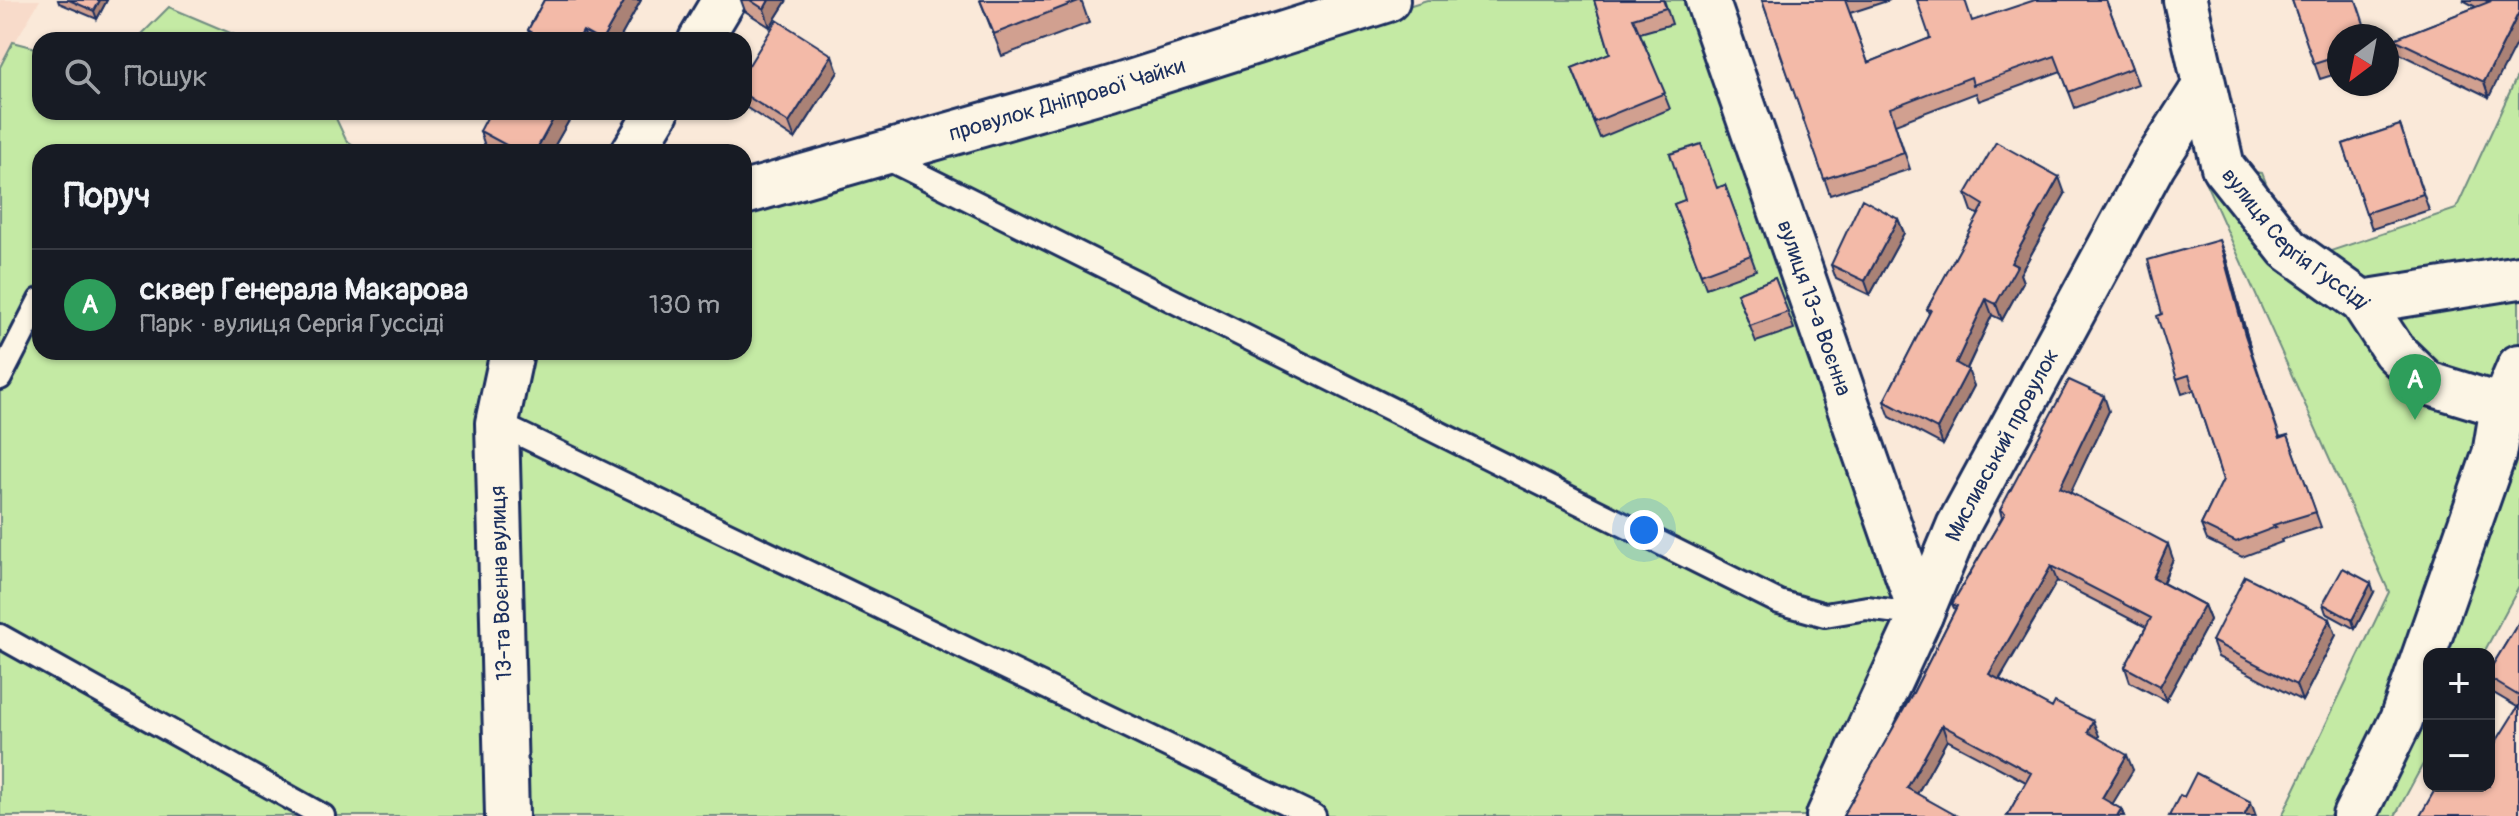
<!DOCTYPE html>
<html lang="uk">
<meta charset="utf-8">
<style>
:root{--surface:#171b24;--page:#242831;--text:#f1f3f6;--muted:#9ea1a6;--line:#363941;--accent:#8c9099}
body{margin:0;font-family:Pangolin,sans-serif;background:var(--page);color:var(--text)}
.controls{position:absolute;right:24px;bottom:24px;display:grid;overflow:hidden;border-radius:16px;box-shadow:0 2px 6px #0004}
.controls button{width:72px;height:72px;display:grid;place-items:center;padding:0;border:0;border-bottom:2px solid var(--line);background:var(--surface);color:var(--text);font:40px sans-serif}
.compass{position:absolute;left:2327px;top:24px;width:72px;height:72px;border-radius:50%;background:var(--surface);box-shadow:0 2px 6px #0004;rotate:212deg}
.you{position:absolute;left:1644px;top:530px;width:28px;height:28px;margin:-20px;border:6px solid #fff;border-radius:50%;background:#1a73e8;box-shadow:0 0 0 12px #1a73e833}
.badge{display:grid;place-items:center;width:52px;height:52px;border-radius:50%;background:var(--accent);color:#fff;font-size:26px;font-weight:700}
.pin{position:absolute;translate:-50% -66px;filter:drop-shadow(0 2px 4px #0008)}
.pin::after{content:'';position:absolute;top:42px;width:28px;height:24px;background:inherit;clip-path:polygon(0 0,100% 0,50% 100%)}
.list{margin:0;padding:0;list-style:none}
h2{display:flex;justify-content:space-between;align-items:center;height:104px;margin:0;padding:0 32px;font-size:34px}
h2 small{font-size:26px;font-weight:400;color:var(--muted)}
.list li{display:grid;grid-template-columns:52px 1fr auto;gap:24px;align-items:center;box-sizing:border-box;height:112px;padding:0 32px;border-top:2px solid var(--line)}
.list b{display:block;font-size:30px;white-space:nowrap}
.list p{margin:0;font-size:26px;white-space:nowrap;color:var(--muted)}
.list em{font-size:26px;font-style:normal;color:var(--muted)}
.icon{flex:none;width:44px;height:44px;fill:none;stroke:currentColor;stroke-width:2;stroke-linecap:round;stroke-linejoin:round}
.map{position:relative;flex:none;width:2519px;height:816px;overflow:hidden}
.search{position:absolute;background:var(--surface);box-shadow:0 2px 6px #0004;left:32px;top:32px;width:720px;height:88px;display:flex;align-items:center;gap:20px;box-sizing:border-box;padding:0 28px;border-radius:24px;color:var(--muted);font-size:30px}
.panel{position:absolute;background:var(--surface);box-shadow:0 2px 6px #0004;left:32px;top:144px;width:720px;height:216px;border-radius:24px}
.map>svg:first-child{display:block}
.built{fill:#f8dbca}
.green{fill:#c4eaa4;stroke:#708c81;stroke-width:2}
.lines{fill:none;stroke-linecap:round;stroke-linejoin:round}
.lane-casing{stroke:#1b2f5e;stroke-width:28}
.street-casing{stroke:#1b2f5e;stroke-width:48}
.lane{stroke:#fcf5e5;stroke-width:22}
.street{stroke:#fcf5e5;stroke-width:42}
.wall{fill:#d1a090;stroke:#1b2f5e;stroke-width:2}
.shaded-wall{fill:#aa8276;stroke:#1b2f5e;stroke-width:2}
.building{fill:#f3baa8;stroke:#1b2f5e;stroke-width:2}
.labels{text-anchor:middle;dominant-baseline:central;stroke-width:6;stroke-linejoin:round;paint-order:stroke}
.street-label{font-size:22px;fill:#1b2f5e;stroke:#fcf5e5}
</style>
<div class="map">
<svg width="2519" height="816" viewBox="0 0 2519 816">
<rect width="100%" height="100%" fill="#fae9d9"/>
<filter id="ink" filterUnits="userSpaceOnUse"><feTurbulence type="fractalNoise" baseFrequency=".0125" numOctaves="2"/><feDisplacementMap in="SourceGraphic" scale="16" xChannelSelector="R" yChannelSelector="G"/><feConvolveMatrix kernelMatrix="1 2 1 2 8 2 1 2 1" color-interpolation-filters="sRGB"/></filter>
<g filter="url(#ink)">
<!-- built -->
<path class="built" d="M0,0H40L0,67Z"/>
<!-- green -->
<path class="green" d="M1427,0H1697L1898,574L1896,643L1814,816H0V67L13,42L40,49V112H333L346,140L364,152H40V352H744V209L1129,95Z
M169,7L247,40H136Z
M2519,72V587L2483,654H2429V753L2395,816H2282L2389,592L2204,179L2240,170L2262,173L2281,220L2325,253L2456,209Z"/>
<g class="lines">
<defs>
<path id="lane" d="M882,156L1779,602L1825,615L1867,608L1921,615
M0,378L40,300
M497,423L1314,816
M0,636L323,816"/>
<g id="street">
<path id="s1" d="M1707,0L1921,615"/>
<path id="s2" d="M2185,0L2223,167L2288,249L2362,302L2394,351L2427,383L2502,406"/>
<path d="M700,40L724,0"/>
<path d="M633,152L657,112"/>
<path id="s3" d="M744,193L1111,88L1388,0"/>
<path d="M2362,302L2519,277"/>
<path d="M507,816L497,423L512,352"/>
<path id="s4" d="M1828,816L1921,615L1958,526L2154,164L2203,88"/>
<path d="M2354,816L2401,720L2494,455L2502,406L2519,366"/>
</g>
</defs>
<!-- lane casing -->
<use href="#lane" class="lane-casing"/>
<!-- street casing -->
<use href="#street" class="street-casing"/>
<!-- lane -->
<use href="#lane" class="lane"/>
<!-- street -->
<use href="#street" class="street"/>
</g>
<!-- wall -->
<path class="wall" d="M58,0H107L97,19L59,3Z
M544,0H641L619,40H530L531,38L528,30Z
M741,0H787L770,27L745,11Z
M980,0H1081L1089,23L1002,56Z
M1594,0H1664L1672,24L1640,33L1670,109L1600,138L1572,68L1610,53Z
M1762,0H1890L1850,13L1868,63L1973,21L2106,0L2138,84L2075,108L2061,71L1979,101L1976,93L1895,124L1910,169L1830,195Z
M2292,0L2339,36V73L2320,79Z
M2463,0H2519L2489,97L2400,54L2394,39L2476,7Z
M838,72L795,139L744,106V73Z
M400,112H417L415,116Z
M571,117L551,152H492L486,149L480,131Z
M2400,125L2429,210L2372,229L2343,144Z
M1725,185L1756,270L1706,288L1674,204Z
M1966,194H2065L2020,274L2023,282L2002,320L1992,315L1967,369L1974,386L1943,445L1890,417L1884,401L1929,314L1927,309L1979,215L1972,211Z
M1898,219L1904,233L1870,295L1836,279L1831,265Z
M2225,255L2251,350L2280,437L2288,435L2321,527L2281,540L2282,542L2242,557L2207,540L2201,525L2223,480L2194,390L2182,394L2177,379L2162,314Z
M1775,278L1794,329L1756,342L1737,293Z
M2109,411L2070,493L2173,559L2163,583L2204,605L2210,620L2166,701L2130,682L2125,667L2146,627L2057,581L2000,679L2099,736L2098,738L2133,770L2112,804L2121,809L2124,816H2007L2026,782L1947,740L1917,794L1843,816L1912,695L1955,610L1952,604L2002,518L2000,510Z
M2374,592L2355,629L2326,613L2323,604Z
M2330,619L2336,635L2302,701L2218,657L2212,641Z
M2519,622V816L2489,786L2517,707L2492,692L2489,685V671Z"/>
<!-- shaded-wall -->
<path class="shaded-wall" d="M100,0H107L97,19L94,11Z
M625,0H641L619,40H602Z
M769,0H787L770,27L764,9Z
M2519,12V38L2489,97L2484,82Z
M583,31L587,40H578Z
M832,55L838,72L795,139L789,123Z
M557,112H569L571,117L551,152H535Z
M2059,177L2065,194L2020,274L2023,282L2002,320L1996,304L2011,263Z
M1898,219L1904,233L1870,295L1865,281Z
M2219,240L2225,255L2251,350L2245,335Z
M1986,299L1992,315L1962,379L1956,363Z
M1968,370L1974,386L1943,445L1937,429Z
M2104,396L2109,411L2066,502L2060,487Z
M2168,544L2173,559L2158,592L2153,578Z
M2051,566L2057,581L1994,688L1989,674Z
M2371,583L2374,592L2355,629L2352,620Z
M2204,605L2210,620L2166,701L2160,686Z
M2330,619L2336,635L2302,701L2296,685Z
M2093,721L2099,736L2093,746L2088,732Z
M1942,725L1947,740L1912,803L1907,788Z
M2127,755L2133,770L2107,813L2102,798Z
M2251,802L2256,816H2244Z
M2121,809L2124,816H2117Z"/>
<!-- building -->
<path class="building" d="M69,0H100L94,11Z
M544,0H625L602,40H599L583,31L578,40H530L533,33L528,30Z
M750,0H769L764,9Z
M980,0H1081L994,34Z
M1594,0H1663L1666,8L1633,18L1665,93L1594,122L1572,68L1610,53Z
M1762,0H1845L1868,63L1930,38L1917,0H1965L1972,21L2035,0H2106L2132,68L2069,92L2055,56L1973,85L1971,77L1890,108L1904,153L1824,179Z
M2292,0H2356L2368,36H2339V56L2314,64Z
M2485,0H2519V12L2484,82L2394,39L2489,2Z
M777,20L832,55L789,123L744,94V73Z
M490,112H557L535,152H519L480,131Z
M2400,125L2423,194L2366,213L2343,144Z
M1996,142L2059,177L2011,263L2017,266L1996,304L1986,299L1956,363L1968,370L1937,429L1884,401L1931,310L1927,309L1984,205L1966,194Z
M1701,144L1717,188L1725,185L1751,255L1701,274L1674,204L1685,200L1670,154Z
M1862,199L1898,219L1865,281L1831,265Z
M2219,240L2245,335L2280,438L2288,435L2316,512L2273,525L2276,527L2236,542L2201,525L2223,480L2189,375L2177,379L2157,316L2162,314L2148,260Z
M1775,278L1788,312L1750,326L1737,293Z
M2069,380L2104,396L2060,487L2168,544L2153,578L2204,605L2160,686L2125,667L2151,618L2051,566L1989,674L2052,708L2055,702L2093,721L2088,732L2127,755L2102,798L2121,809L2117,816H2007L2031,773L1942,725L1907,788L1957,816H1843L1912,695L1957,606L1952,604L2005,513L2000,510Z
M2343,568L2371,583L2352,620L2323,604Z
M2245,576L2330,619L2296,685L2212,641Z
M2519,622V696L2489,678V671Z
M2519,705V816H2420L2437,786H2489V753Z
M2196,773L2251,802L2244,816H2169L2180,795L2184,797Z"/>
</g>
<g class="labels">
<!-- street labels -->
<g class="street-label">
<text stroke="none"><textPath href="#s3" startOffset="336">провулок Дніпрової Чайки</textPath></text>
<text stroke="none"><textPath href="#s2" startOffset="274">вулиця Сергія Гуссіді</textPath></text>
<text stroke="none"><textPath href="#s1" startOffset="326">вулиця 13-а Воєнна</textPath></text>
<text stroke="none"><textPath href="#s4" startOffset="410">Мисливський провулок</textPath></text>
<text transform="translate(501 583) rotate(-92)">13-та Воєнна вулиця</text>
</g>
</g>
</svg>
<div class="controls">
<button>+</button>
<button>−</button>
</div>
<svg class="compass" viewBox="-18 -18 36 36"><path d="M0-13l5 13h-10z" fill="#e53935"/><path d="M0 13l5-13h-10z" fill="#9ea1a6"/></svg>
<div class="you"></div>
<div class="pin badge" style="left:2415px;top:420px;background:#2e9e5b">A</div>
<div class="search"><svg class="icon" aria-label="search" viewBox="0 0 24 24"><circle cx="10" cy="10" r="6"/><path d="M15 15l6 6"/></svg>Пошук</div>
<section class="panel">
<h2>Поруч<small></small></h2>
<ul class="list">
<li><span class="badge" style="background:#2e9e5b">A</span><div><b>сквер Генерала Макарова</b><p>Парк · вулиця Сергія Гуссіді</p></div><em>130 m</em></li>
</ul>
</section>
</div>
